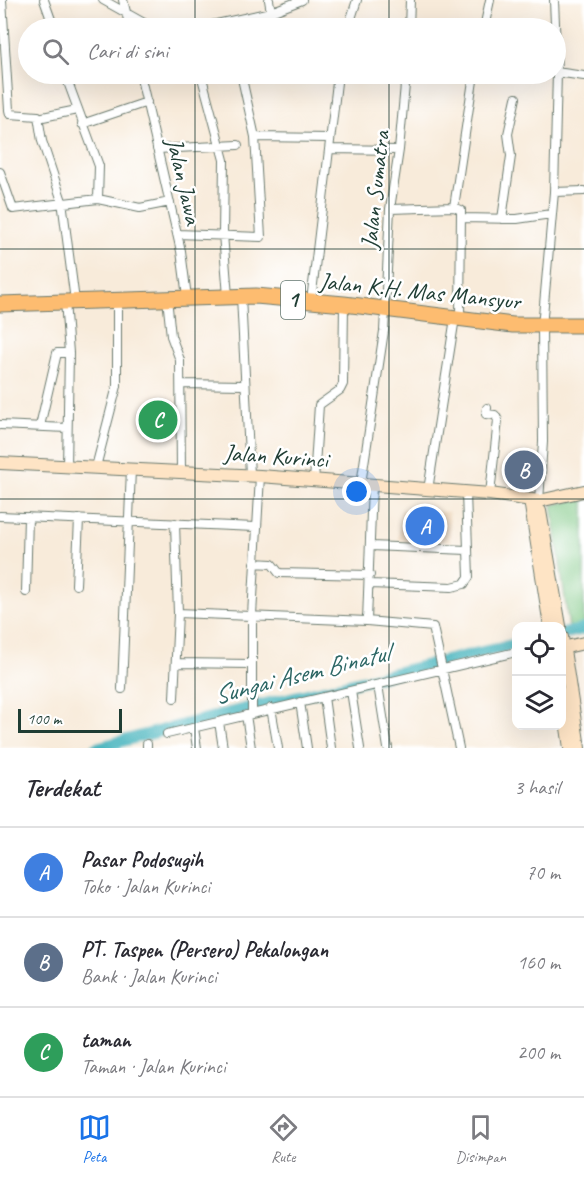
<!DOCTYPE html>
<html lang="id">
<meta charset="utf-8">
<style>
:root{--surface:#fff;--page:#f7f7f7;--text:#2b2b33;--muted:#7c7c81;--line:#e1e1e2;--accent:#1a73e8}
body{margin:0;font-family:Caveat,sans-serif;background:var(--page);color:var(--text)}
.controls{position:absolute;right:18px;bottom:18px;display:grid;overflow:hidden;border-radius:12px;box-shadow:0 6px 24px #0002}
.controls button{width:54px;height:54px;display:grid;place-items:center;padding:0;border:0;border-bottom:2px solid var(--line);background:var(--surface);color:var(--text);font:30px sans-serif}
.scale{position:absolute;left:18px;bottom:15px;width:104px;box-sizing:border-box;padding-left:6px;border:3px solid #1f3d34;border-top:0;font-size:16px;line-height:21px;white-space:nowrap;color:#1f3d34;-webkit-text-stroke:4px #fff;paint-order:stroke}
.you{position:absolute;left:357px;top:492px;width:21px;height:21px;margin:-15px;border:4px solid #fff;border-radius:50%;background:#1a73e8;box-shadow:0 0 0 9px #1a73e833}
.badge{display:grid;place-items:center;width:39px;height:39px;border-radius:50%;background:var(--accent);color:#fff;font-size:20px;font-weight:700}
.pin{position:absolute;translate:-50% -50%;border:3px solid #fff;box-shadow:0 2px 6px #0006}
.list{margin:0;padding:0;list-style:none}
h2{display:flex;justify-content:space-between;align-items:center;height:78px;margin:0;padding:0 24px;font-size:26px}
h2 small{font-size:20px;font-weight:400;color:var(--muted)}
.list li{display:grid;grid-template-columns:39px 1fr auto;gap:18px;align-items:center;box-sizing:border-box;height:90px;padding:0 24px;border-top:2px solid var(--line)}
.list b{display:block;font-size:22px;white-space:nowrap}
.list p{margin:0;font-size:20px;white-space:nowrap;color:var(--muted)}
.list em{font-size:20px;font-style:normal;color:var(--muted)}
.icon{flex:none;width:33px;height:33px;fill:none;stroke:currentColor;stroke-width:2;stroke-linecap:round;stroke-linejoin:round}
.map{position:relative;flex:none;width:584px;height:748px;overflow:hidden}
.search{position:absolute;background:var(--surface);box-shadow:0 6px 24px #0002;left:18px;right:18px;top:18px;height:66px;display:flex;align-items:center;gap:15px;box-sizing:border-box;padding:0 21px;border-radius:33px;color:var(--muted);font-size:22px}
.sheet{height:348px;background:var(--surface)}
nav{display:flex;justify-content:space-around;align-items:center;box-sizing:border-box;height:84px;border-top:2px solid var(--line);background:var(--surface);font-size:16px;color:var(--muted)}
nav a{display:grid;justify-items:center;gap:3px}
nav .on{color:var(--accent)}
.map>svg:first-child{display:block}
.built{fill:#eed7bb}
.green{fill:#7fc885;stroke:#4f825c;stroke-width:1.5}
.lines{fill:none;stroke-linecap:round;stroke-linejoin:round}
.river{stroke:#43b2bc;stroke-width:12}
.street-casing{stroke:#6b7a6e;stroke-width:10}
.secondary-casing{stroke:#6b7a6e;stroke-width:14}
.highway-casing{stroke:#6b7a6e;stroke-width:17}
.street{stroke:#fff;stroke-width:8}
.secondary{stroke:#fee4c5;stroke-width:12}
.highway{stroke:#fdbc6f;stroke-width:15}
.grid{fill:none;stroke:#1f3d34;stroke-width:1.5;stroke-opacity:0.55}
.labels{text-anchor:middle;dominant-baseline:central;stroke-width:5;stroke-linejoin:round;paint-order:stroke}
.shield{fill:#fff;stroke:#627771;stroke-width:1.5}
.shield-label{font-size:22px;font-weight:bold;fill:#1f3d34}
.street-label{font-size:24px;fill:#1f3d34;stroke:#fff}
.water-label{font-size:26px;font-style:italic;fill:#2c6664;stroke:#fff}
</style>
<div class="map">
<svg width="584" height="748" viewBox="0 0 584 748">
<rect width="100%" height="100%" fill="#fff"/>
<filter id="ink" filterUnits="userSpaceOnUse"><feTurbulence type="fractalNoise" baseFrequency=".0167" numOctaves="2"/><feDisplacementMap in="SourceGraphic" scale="12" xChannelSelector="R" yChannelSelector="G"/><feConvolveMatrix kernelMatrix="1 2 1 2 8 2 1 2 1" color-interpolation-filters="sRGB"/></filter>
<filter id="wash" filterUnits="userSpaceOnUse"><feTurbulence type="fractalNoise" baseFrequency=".008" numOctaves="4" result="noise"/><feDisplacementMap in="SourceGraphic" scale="24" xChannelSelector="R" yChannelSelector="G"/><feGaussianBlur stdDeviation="1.35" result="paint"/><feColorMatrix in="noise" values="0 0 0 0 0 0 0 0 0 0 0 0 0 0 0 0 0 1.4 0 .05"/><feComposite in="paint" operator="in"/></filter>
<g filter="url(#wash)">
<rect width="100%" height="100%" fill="#f8ebda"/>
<!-- built -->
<path class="built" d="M402,510L449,512L450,542L398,540Z"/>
<!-- green -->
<path class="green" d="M147,412H168L169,427L147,428Z
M584,498V625L569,628L552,505Z"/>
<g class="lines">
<!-- river -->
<path class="river" d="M562,634L584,629
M96,748L244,709L516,644"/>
</g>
</g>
<g filter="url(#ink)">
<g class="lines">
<defs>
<path id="street" d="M2,0L9,110L10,114L38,116L42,141L62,201L75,301
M44,0L54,28
M103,0L153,28
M123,0L130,28
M269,0L271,12
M198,28L271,12L302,0
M348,28L357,0
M409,28L410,0
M484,28L490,0
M556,72L584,76
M65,74L99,166L98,199L140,208L170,202
M140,74L181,251L187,297
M201,74L224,160L223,234L228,296
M38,118L77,110
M82,124L147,102
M255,137L330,138
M157,149L238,145
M329,149L399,150
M0,172L13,209L98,199
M554,192L584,191
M454,207L474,74
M390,209L454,207L461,210L460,319
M462,218L517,219L551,214
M502,219L511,156L508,134L516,98
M177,234L261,237L255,137L241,74
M241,296L250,475
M167,298L171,336L180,360L181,471
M65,301L69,353L67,467
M311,301L338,74
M181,384L244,385
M487,408L486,414L495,415L498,420L490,494
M0,425L67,428
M40,426L57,353H69
M96,467L117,386V300
M314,481L319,405L340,390L343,384L344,304
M361,484L384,331L390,209L399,150L406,74
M372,485L367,621L433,627L459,748
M428,490L455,318
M539,501L543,442L542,327L554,192L557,72L554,0
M0,516L255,527
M371,546L467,550
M254,563L272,564L279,573L370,575
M370,584L452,587L464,584L469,577L466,493
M76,585L79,519
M26,592L28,517
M178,613L367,621
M176,663L251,664
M378,685L388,748
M122,689L131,469
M351,691L360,748
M324,697L331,748
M174,698L178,613L175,523
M300,702L307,748
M271,708L278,748
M252,713V615L260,476
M246,715L251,748
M219,722L223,748
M194,728L197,748
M167,734L516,652
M147,744V748"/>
<path id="secondary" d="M0,463L260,476L490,494L539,501L584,491
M530,500L550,626
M540,511L560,626
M562,637L579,748
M562,648L584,643
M562,694L570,748"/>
<path id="highway" d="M0,304L256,296L344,304L513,325H584"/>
</defs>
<!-- street casing -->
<use href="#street" class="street-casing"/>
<!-- secondary casing -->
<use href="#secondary" class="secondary-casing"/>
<!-- highway casing -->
<use href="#highway" class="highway-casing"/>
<!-- street -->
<use href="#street" class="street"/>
<!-- secondary -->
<use href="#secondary" class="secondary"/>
<!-- highway -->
<use href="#highway" class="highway"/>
</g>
</g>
<!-- grid -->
<path class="grid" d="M195,0V28M389,0V28M195,74V748M389,74V748M0,249H584M0,499H584"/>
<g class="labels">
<!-- shield labels -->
<rect class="shield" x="281" y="281" width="24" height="38" rx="4.5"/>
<g class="shield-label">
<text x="293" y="300">1</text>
</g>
<!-- street labels -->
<g class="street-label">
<text transform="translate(184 181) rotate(77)">Jalan Jawa</text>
<text transform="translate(375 190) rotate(-84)">Jalan Sumatra</text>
<text transform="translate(420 291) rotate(6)">Jalan K.H. Mas Mansyur</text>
<text transform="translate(276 456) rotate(4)">Jalan Kurinci</text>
</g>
<!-- water labels -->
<g class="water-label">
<text transform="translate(301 674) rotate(-14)">Sungai Asem Binatul</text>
</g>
</g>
</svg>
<div class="controls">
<button><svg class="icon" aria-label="locate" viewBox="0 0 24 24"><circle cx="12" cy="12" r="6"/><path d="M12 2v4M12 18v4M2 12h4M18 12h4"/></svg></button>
<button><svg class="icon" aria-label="layers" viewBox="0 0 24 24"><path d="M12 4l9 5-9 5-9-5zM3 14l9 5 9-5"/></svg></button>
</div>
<div class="scale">100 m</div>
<div class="you"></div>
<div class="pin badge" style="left:425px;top:526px;background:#3f7fe0">A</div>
<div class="pin badge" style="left:524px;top:470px;background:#5c6f8a">B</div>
<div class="pin badge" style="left:158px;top:420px;background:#2e9e5b">C</div>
<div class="search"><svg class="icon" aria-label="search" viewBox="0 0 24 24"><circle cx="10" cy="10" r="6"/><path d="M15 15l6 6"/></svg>Cari di sini</div>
</div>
<section class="sheet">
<h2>Terdekat<small>3 hasil</small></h2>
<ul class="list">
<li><span class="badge" style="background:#3f7fe0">A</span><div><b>Pasar Podosugih</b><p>Toko · Jalan Kurinci</p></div><em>70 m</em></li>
<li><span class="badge" style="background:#5c6f8a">B</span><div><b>PT. Taspen (Persero) Pekalongan</b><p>Bank · Jalan Kurinci</p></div><em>160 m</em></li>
<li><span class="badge" style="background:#2e9e5b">C</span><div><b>taman</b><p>Taman · Jalan Kurinci</p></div><em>200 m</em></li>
</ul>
</section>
<nav>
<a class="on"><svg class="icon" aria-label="map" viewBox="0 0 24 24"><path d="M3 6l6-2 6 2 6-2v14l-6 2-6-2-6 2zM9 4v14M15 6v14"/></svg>Peta</a>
<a><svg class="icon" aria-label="directions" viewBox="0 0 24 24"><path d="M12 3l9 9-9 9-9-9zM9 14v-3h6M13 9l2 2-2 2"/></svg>Rute</a>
<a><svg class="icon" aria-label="saved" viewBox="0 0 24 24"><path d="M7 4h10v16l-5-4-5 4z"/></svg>Disimpan</a>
</nav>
